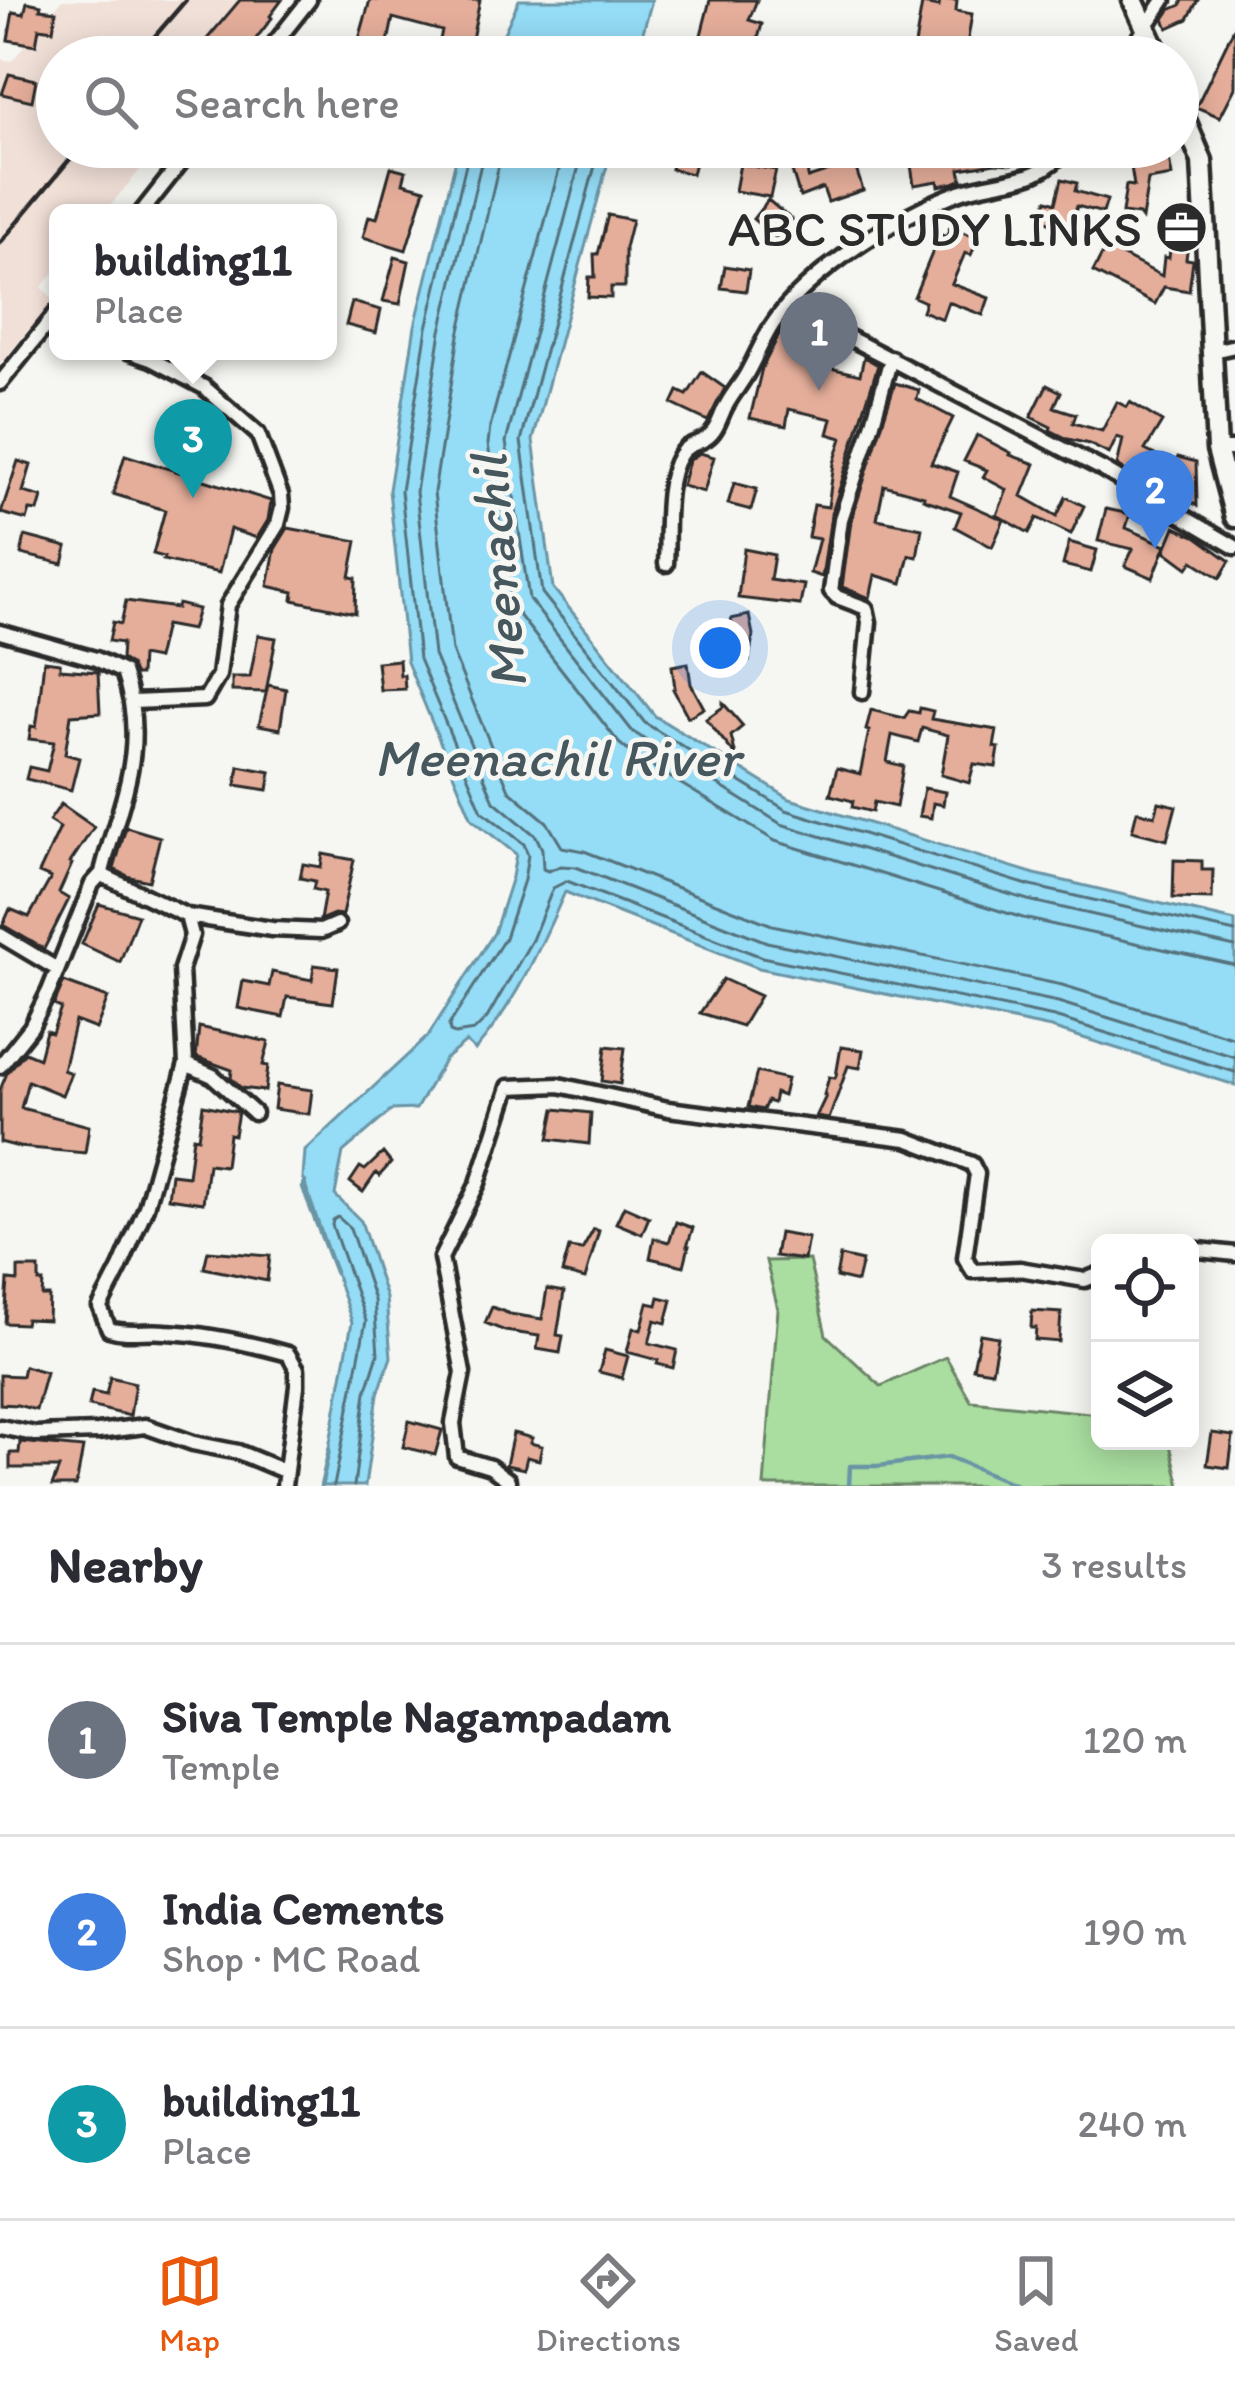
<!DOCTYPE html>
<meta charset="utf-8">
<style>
:root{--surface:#fff;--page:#f2f2f3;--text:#2b2b33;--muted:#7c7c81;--line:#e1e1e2;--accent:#ea580c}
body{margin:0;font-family:Itim,sans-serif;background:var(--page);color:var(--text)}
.controls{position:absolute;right:36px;bottom:36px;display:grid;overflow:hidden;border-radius:18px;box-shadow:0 6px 30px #0003}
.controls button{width:108px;height:108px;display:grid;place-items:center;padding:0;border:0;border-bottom:3px solid var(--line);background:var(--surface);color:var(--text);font:60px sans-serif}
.you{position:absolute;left:720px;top:648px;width:42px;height:42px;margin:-30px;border:9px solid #fff;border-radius:50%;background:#1a73e8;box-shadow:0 0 0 18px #1a73e833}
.badge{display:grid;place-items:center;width:78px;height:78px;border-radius:50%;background:var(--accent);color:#fff;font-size:39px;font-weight:700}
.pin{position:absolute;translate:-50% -99px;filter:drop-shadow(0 3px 6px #0008)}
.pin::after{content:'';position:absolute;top:63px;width:42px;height:36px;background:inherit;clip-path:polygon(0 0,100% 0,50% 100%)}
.popup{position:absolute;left:49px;top:204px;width:288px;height:156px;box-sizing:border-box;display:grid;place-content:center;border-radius:18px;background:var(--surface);filter:drop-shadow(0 3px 9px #0005);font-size:39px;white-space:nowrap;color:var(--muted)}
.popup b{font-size:45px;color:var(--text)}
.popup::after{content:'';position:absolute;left:50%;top:100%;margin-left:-24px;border:24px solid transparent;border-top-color:var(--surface)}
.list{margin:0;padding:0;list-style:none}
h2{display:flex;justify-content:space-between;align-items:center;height:156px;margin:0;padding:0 48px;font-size:51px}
h2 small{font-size:39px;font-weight:400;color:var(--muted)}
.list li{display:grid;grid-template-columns:78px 1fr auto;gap:36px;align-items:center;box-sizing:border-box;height:192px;padding:0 48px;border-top:3px solid var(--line)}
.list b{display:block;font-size:45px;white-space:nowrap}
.list p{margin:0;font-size:39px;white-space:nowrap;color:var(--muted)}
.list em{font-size:39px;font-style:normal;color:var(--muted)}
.icon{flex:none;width:66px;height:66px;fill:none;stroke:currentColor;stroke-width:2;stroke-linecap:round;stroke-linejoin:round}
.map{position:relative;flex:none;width:1235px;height:1486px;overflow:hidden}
.search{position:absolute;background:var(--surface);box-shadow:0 6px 30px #0003;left:36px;right:36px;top:36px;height:132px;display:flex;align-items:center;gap:30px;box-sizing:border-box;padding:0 42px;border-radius:66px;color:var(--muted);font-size:45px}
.sheet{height:732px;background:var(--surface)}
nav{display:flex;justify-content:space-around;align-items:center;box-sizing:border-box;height:168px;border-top:3px solid var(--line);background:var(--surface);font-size:33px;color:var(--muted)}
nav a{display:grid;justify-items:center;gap:6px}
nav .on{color:var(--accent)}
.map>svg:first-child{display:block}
.built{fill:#f1e0d8}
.green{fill:#a9dea0;stroke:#6a8466;stroke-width:3}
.water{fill:#95dcf6;stroke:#6b95a5;stroke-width:3}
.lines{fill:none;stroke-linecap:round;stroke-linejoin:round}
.shore{stroke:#55727c;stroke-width:3}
.stream{stroke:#6b95a5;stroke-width:4.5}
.building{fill:#e5ae9b;stroke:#2b2b2b;stroke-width:3}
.minor-casing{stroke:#2b2b2b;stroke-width:21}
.primary-casing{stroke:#2b2b2b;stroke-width:27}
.minor{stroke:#f6f6f2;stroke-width:12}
.primary{stroke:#f6f6f2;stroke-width:18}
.rail{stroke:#2b2b2b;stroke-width:4.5}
.labels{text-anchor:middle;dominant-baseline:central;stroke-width:9;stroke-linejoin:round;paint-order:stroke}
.poi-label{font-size:51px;fill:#2b2b2b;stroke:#f6f6f2;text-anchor:end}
.water-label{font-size:54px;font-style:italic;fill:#46575e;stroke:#f6f6f2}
</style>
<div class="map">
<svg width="1235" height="1486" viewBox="0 0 1235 1486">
<rect width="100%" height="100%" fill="#f6f6f2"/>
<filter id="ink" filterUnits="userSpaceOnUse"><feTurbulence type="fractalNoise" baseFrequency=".00833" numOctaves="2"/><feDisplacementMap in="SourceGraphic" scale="24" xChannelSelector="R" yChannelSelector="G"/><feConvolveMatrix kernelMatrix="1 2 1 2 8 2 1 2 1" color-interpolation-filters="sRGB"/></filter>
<g filter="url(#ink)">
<!-- built -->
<path class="built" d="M62,0H283L235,57H57V147H159L104,213H58V267L42,287L54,300L0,364V59L12,61Z"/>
<!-- green -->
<path class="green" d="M809,1260L826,1335L881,1386L946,1357L971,1401L1100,1414V1441H1169L1180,1486H764L778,1309L766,1261Z"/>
<!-- water -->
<path class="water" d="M519,0H652L636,57H493Z
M459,147H612L533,440L553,588L655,716L790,799L1035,874L1235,921V1085L1051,1028L759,968L565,892C540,948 516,1003 475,1050L466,1042L445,1059L416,1109L392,1110L343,1152L335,1195L361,1221L386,1298L391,1357L378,1394L365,1486H322L352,1322L303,1178L305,1151L428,1036L494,933L512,877L516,854L472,819L407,662L389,490L415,326Z"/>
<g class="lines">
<!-- shore -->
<path class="shore" d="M470,147L427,328L401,491L419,659L482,811L524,844L528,855L524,880L505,938L449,1025L450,1032L455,1034L474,1031L487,1018L532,940L553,888L567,881L762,957L1054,1017L1235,1072
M485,147L441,331L416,492L434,655L494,801L536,836L542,849L543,869L548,871L561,866L576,867L767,942L1058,1002L1235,1057
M503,147L459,335L434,492L452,651L509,790L547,822L562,847L584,851L772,925L1062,985L1235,1038
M565,147L490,427L488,444L512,606L619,743L632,754L775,841L1023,918L1235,965
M584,147L506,442L529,599L633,732L781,824L1028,900L1235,947
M600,147L521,441L542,593L645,723L786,810L1031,886L1235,932
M334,1486L366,1321L332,1225L333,1220L338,1217L350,1228L374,1300L378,1354L366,1392L354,1486"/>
<!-- stream -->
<path class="stream" d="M305,1182L303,1188L335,1272
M321,1486L329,1450
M849,1486L850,1466H878L949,1457L1019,1486"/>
</g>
<!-- building -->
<path class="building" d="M240,0H282L270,16L272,18L242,57H229L207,39Z
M370,0H480L470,49L439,43L442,31L393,18L385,57H354Z
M710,0H757L749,20L762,24L754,53L700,39Z
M940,0H957L956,11L972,14L965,57H913L922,4L939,7Z
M1183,0H1198L1188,19L1168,28L1164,19L1170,10L1181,5Z
M27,2L41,5L40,9L56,11L53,30L39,28L36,45L8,40L13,12L24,14Z
M1235,26V88L1220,117L1196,107Z
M9,74L36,80L32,101L2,94Z
M676,147H699L692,174L671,169Z
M931,147H1053L1045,155L1012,164L995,163L960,169L962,180L953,183L939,186L938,181L914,185L910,158L933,155Z
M1128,147H1167L1172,176L1148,180L1142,219L1139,215L1122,213L1126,185L1134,186Z
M807,161L808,178L854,163L863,190L828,202L823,188L800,197L789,162Z
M740,164L776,170L770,197L735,191Z
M391,167L406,171L403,183L425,189L406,250L363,237L369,216L377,218Z
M1062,179L1077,183L1075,191L1107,200L1103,213L1077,206L1069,229L1040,219L1047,200L1056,203Z
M768,200L797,224L782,243L753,219Z
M608,215L632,220L625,248V287H611V298L588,297L589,277H595L594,254H598Z
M950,227L978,238L971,255L965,253L952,284L989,298L983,315L948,302L942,319L922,311L925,302L914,297L940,234L946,237Z
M1171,241L1188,243L1186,259L1193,260L1189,291L1164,287L1155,304L1093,272L1106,247L1162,276L1164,257L1169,258Z
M395,257L409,261L400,304L383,301Z
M725,266L749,270L746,291L721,288Z
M352,302L381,310L376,333L346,325Z
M781,331L806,336L800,361L860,375L864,357L878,365L831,516L822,577L810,573L819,539L808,537L814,505L828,507L834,463L842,438L828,434L832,419L789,409L786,426L750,418L762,368Z
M702,372L725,388L708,421L672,404L678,391L687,395Z
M895,383L919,390L917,399L953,418L931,463L958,472L950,496L1004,520L992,547L955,527L961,512L923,499L924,496L884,485L877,519L922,528L917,557L909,555L902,583L875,575L870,598L842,587L851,521Z
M1047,385L1061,392L1054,407L1076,414L1073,423L1102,431L1117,402L1127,407L1130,402L1162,422L1145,450L1175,465L1178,457L1196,462L1197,506L1158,482L1155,487L1117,466L1123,439L1117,437L1109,454L1089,444L1068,439L1050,430L1051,427L1031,417Z
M977,435L1011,453L1010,455L1035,464L1022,496L1057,516L1066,497L1084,506L1071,534L1037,518L1029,533L997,515L1007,490L983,477L987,470L964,461Z
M700,453L714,457L704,492L682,486L689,460Z
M125,455L271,501L268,520L257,538L230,529L219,573L163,560L164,557L153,554L165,510L113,494Z
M18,461L31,465L23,492L42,497L38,511L30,510L27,520L1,513Z
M734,483L757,489L751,510L728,504Z
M1106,509L1130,514L1126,528L1166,545L1153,578L1125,566L1133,549L1098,541Z
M1175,527L1197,537L1230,561L1220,578L1193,561L1188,568L1165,551Z
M288,528L357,541L350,577L356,578L355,613L293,600L294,592L268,586L275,549Z
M25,536L67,547L63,564L21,554Z
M1069,542L1097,550L1091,572L1063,565Z
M744,549L774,555L770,580L804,585L800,605L738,598Z
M126,601L177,608L178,604L198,609L192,630L165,625L157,659L141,656L140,675H135L130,665L121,659L122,643L109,641L113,622L121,624Z
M749,615L753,635L749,661L731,658L735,636L731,619Z
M258,635L276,638L266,692L232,691V677H250Z
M399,660L400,675H404L405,689L380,690L377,662Z
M44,661L60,663V669L98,672L100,713L71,715L65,754L79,758L71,790L26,779L29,767L47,771L54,742L29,739L31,726L36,727L38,714Z
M688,663L691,684L704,708L688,717L673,689L675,688L672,666Z
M268,685L286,689L280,729L259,725Z
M723,703L743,726L731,736L736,756L706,719L723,707Z
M920,708L933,711L931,719L997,730L994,747L999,748L996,767L974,764L969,783L941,775L948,735L922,728L918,742L892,735L887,762L903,766L896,807L874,802L872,812L852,807L853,801L830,795L837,768L860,774L869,731L866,730L871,710L904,718L909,711L919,713Z
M239,766L271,772L268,790L236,785Z
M924,788L945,792L943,805L933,803L931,818L919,816Z
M1159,802L1176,806L1167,840L1132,831L1137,811L1155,816Z
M61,804L94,827L70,863L72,864L59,893L69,899L44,949L3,925L10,909L29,917L51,878L39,873L60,828L49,821Z
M126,827L160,837L149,881L130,877L114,869Z
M323,854L354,860L342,915L334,914L320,920L325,892L313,889L315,881L300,878L303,864L321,867Z
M1174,860L1202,861V870H1213L1212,899L1173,898Z
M99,904L138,915L120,962L82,944Z
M314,965L338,968L333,1003L287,997L283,1017L238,1008L243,981L269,986L272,972L312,980Z
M723,979L760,996L742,1026L700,1013Z
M64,982L108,998L96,1029L75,1021L63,1070L71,1073L62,1095L28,1081L21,1108L89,1126L85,1153L19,1147L0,1142V1090L7,1073L25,1052L39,1058L46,1031L52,1033L61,1008L54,1005Z
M199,1027L269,1042L263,1065L268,1066L265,1091L241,1088L231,1078L232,1070L196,1057Z
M606,1046L625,1048L620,1084L602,1081Z
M841,1047L863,1050L860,1068L848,1066L829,1119L816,1117L826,1096L824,1095L829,1077L835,1078L836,1076Z
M757,1072L787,1079L783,1096L775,1093L773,1103L767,1101L763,1110L748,1107Z
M277,1085L312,1090L309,1114L274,1109Z
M203,1105L238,1112L234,1135L229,1134L225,1166L208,1164L203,1203L168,1198L171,1174L188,1176L193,1137L198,1138Z
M555,1109L591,1113L589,1144L549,1139Z
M383,1153L391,1163L379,1176L376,1173L363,1192L350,1182L360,1167L365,1170Z
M624,1206L649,1217L642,1234L616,1223Z
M676,1222L693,1228L687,1246H689L684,1266L650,1258L654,1238L669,1242Z
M594,1229L599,1231L585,1279L562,1273L569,1248L582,1250Z
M779,1233L808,1238L804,1260L775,1256Z
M208,1251L270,1256L267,1281L204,1268Z
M840,1256L862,1261L857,1282L836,1277Z
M18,1268H39V1282H43L42,1296H49L48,1320L26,1319L25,1324L5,1323L8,1280L18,1281Z
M547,1289L564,1292L557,1335L563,1336L560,1353L537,1349L539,1336L505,1331L485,1323L492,1307L510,1314L542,1319Z
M659,1297L672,1300L666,1323L655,1320L649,1343L677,1350L673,1368L657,1364L658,1360L627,1352L633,1328L641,1330L648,1303L657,1305Z
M1032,1311L1061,1313L1059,1342L1035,1340L1036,1328H1031Z
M980,1334L998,1337L992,1371L973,1368Z
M605,1350L628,1356L622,1378L599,1372Z
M24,1366L46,1372L36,1410L17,1405L0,1404V1375L22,1376Z
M110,1377L135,1383L130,1416L89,1406L92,1392L106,1395Z
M409,1421L442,1430L435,1455L403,1447Z
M513,1433L532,1438L530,1443L542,1446L539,1460L527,1457L524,1469L506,1465Z
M1212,1433L1233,1436L1229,1468L1207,1465Z
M20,1442L83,1448L76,1486H52L59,1468H10V1453H19Z"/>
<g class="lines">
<defs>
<path id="minor" d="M264,57L309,0
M1126,57L1164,0
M141,213L193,147
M788,306L1102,469L1235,547
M128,351L151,359L204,387L258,434L281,495L282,508L278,524L228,605L219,675L205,699L133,702
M1213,351L1235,346
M0,383L58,311
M1217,449H1235
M666,564C668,534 663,481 680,455C689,440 705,446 715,429C720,421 722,412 727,404C733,393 741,384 747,373C756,357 763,339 773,324C807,272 902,213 960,192C999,178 1041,185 1067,147
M0,632L96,659L123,672C149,746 122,797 103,868L102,873L106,877L187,916L272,929L321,931L337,924
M862,692L869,622L866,608L837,597L831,591L841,519L872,426L891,358
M187,916L192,935L181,969L186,1064L146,1207L120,1268L100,1307L109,1329C128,1335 147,1330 166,1332C208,1334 248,1343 288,1354L297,1369V1386L284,1486
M0,935L57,969
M186,1064L213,1076L254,1113
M0,1066L31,1027L49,991L92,884L102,873
M1190,1249L1235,1254
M0,1427L35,1434L98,1432L145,1426L193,1443L238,1452L284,1471
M508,1486V1480L490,1467L457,1457L453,1423L463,1373L441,1258L478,1183L509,1087L559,1085L668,1109L907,1139L972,1164L977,1174L965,1258L973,1271L1020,1269L1085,1280L1100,1274"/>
<path id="primary" d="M1133,0L1159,57
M1178,103L1202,161L1217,449L1235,517"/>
</defs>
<!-- minor casing -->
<use href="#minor" class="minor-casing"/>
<!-- primary casing -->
<use href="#primary" class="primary-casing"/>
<!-- minor -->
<use href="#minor" class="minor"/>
<!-- primary -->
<use href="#primary" class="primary"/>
<!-- rail -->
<path class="rail" d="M137,57L186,0
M0,243L80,147"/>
</g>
</g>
<!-- icons -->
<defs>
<symbol id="office-disc" viewBox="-11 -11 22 22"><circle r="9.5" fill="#2b2b2b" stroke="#f6f6f2"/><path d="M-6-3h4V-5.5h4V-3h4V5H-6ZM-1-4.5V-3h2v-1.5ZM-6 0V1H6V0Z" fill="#fff"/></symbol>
</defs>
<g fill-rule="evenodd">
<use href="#office-disc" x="1152" y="198" width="59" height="59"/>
</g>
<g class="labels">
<!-- poi labels -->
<g class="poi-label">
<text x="1142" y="228">ABC STUDY LINKS</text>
</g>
<!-- water labels -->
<g class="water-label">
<text transform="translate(498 572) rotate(-95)">Meenachil</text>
<text x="557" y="757">Meenachil River</text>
</g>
</g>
</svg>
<div class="controls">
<button><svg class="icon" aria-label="locate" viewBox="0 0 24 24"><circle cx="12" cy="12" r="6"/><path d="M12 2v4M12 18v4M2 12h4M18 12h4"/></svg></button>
<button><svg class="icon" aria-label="layers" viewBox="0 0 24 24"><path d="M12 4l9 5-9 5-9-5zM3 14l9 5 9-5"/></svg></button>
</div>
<div class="you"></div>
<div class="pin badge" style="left:819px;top:391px;background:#6b7280">1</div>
<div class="pin badge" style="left:1155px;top:549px;background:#3f7fe0">2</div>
<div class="pin badge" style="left:193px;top:498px;background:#0f9aa8">3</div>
<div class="popup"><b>building11</b>Place</div>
<div class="search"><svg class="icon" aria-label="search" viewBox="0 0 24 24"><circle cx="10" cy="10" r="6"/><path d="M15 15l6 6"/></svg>Search here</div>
</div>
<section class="sheet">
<h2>Nearby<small>3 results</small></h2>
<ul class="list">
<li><span class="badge" style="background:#6b7280">1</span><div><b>Siva Temple Nagampadam</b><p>Temple</p></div><em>120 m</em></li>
<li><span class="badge" style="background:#3f7fe0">2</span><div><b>India Cements</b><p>Shop · MC Road</p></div><em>190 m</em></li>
<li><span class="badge" style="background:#0f9aa8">3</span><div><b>building11</b><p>Place</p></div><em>240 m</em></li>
</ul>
</section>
<nav>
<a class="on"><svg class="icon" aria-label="map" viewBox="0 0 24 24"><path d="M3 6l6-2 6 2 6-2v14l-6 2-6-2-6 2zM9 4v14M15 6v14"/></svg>Map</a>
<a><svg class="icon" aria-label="directions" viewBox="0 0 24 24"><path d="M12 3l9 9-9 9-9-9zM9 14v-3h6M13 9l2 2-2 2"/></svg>Directions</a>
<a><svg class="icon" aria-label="saved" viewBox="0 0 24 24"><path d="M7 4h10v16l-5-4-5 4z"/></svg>Saved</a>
</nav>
